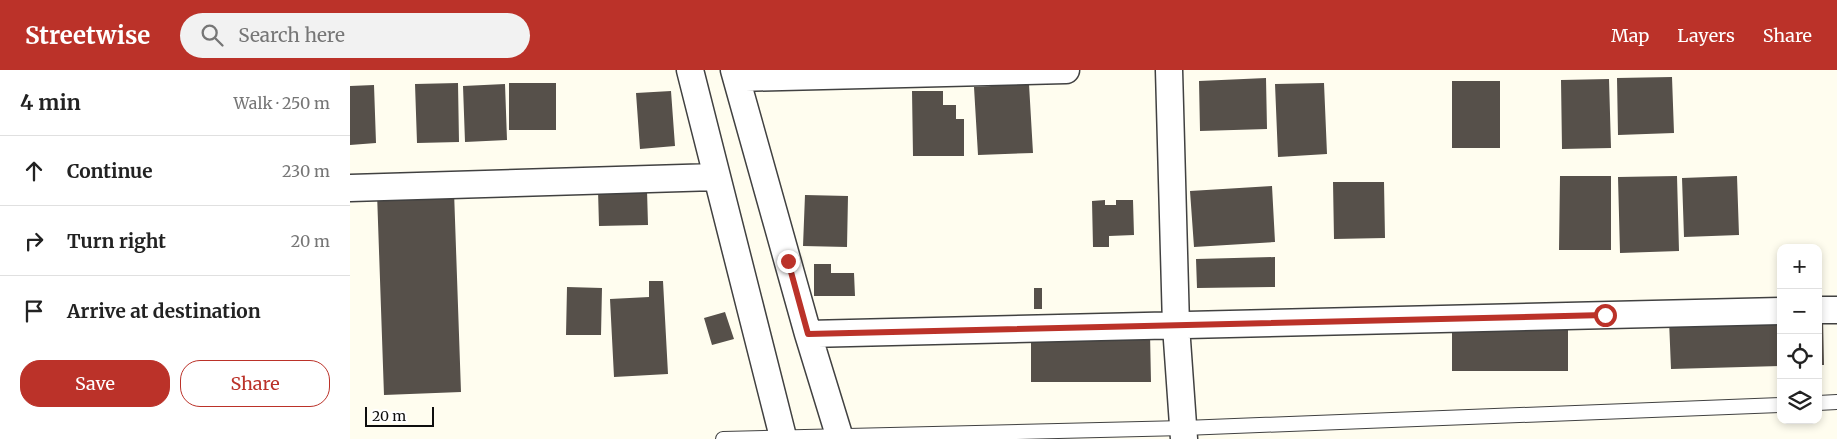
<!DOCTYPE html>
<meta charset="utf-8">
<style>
:root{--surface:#fff;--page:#f2f2f2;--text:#222;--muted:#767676;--line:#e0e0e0;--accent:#bb3229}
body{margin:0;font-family:Merriweather,serif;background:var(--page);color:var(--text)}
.controls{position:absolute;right:15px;bottom:15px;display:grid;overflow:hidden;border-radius:10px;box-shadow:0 2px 8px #0003}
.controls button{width:45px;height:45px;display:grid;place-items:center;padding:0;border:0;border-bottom:1px solid var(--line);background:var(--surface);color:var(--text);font:25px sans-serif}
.scale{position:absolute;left:15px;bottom:12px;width:69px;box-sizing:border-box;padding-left:5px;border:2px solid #0e0e0e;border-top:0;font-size:14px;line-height:18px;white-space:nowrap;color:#0e0e0e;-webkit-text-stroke:4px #fff;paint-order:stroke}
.stop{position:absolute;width:15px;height:15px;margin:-11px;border:4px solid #bb3229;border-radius:50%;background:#fff}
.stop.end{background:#bb3229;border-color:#fff;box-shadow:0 1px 5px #0008}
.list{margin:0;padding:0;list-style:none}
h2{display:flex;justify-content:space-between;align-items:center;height:65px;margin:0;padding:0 20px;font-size:21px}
h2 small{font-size:16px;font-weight:400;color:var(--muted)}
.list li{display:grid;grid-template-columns:32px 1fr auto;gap:15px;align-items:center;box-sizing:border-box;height:70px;padding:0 20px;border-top:1px solid var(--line)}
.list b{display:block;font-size:19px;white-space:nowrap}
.list em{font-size:16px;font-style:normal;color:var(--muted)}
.actions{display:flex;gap:10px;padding:15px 20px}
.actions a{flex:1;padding:11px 0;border:1px solid var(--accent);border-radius:20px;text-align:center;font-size:18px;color:var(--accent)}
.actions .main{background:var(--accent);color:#fff}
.icon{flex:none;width:28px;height:28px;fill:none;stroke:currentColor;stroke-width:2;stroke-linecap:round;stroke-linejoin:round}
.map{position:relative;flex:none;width:1487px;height:369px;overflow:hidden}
header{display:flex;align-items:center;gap:30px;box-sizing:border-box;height:70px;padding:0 25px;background:var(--accent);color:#fff}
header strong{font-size:24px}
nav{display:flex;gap:28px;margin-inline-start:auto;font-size:18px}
.search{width:350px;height:45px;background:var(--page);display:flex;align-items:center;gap:12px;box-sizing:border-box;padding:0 18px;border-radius:28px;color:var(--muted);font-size:19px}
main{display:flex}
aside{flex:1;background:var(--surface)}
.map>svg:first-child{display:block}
.building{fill:#56504a}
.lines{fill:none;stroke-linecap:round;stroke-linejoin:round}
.lane-casing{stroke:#414141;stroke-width:16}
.street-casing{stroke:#414141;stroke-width:29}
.lane{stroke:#fff;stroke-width:14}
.street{stroke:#fff;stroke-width:26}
.route{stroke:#bb3229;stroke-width:6}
</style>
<header>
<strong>Streetwise</strong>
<div class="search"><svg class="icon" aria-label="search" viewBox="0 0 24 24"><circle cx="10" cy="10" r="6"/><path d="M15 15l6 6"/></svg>Search here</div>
<nav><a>Map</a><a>Layers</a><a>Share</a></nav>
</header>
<main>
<aside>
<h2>4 min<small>Walk · 250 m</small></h2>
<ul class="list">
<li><svg class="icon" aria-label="ahead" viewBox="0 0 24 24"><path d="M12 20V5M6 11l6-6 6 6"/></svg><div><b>Continue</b></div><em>230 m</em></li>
<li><svg class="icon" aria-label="right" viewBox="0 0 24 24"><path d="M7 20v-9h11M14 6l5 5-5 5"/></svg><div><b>Turn right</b></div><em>20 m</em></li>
<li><svg class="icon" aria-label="arrive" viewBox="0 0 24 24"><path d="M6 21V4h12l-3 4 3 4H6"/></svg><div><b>Arrive at destination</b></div></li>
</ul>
<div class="actions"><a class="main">Save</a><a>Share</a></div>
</aside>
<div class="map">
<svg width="1487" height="369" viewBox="0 0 1487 369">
<rect width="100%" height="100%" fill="#fffdef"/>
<!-- building -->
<path class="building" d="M1322,7L1324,63L1268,65L1267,8Z
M916,8L917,59L850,61L849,11Z
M1259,9L1261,78L1212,79L1211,10Z
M1102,11H1150V78H1102Z
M108,13L109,72L67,73L65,14Z
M159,13H206V60H159Z
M974,13L977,84L928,87L925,14Z
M155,14L157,70L115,72L113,16Z
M679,14L683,83L628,85L624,17Z
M24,15L26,73L0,75V16Z
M321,21L325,76L290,79L286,23Z
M562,21H593V35H606V49H614V86H563Z
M1210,106H1261V180H1209Z
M1327,106L1329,181L1270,183L1268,107Z
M1387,106L1389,165L1334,167L1332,108Z
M983,112H1034L1035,168L984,169Z
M922,116L925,172L844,177L840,121Z
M248,120H297L298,155L249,156Z
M104,121L111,322L34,325L27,123Z
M455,125L498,126L497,177L453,176Z
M755,130V135H766V130H783L784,165L759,166V177H743L742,131Z
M925,187V217L847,218L846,189Z
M464,194H481V203H504L505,226H464Z
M299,211H313L318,304L264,307L260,229L299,227Z
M217,217L252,218L251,265H216Z
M684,218H692V239H684Z
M375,242L384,269L362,275L354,248Z
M1468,246H1473L1474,295H1468Z
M1431,247V296L1321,299L1319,250Z
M1102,256H1218V301H1102Z
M800,263L801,312H681V264Z"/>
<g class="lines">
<defs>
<path id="lane" d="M1468,333L1487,332
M373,369L834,358L1431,335"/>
<path id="street" d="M340,0L433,367
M384,0L458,264L489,365
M819,0L826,256L834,369
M387,8L716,0
M0,118L366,107
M1468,240H1487
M458,264L1431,241"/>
</defs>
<!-- lane casing -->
<use href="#lane" class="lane-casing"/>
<!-- street casing -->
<use href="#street" class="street-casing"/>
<!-- lane -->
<use href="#lane" class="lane"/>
<!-- street -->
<use href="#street" class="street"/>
</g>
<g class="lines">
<!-- route -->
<path class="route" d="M438,191L458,264L1255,245"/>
</g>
</svg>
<div class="controls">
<button>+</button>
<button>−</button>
<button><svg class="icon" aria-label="locate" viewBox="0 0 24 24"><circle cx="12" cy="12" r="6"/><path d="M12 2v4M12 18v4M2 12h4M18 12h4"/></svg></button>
<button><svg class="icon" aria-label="layers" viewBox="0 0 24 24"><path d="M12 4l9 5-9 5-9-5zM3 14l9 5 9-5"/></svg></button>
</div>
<div class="scale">20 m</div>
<div class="stop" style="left:1255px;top:245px"></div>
<div class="stop end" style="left:438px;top:191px"></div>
</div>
</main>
